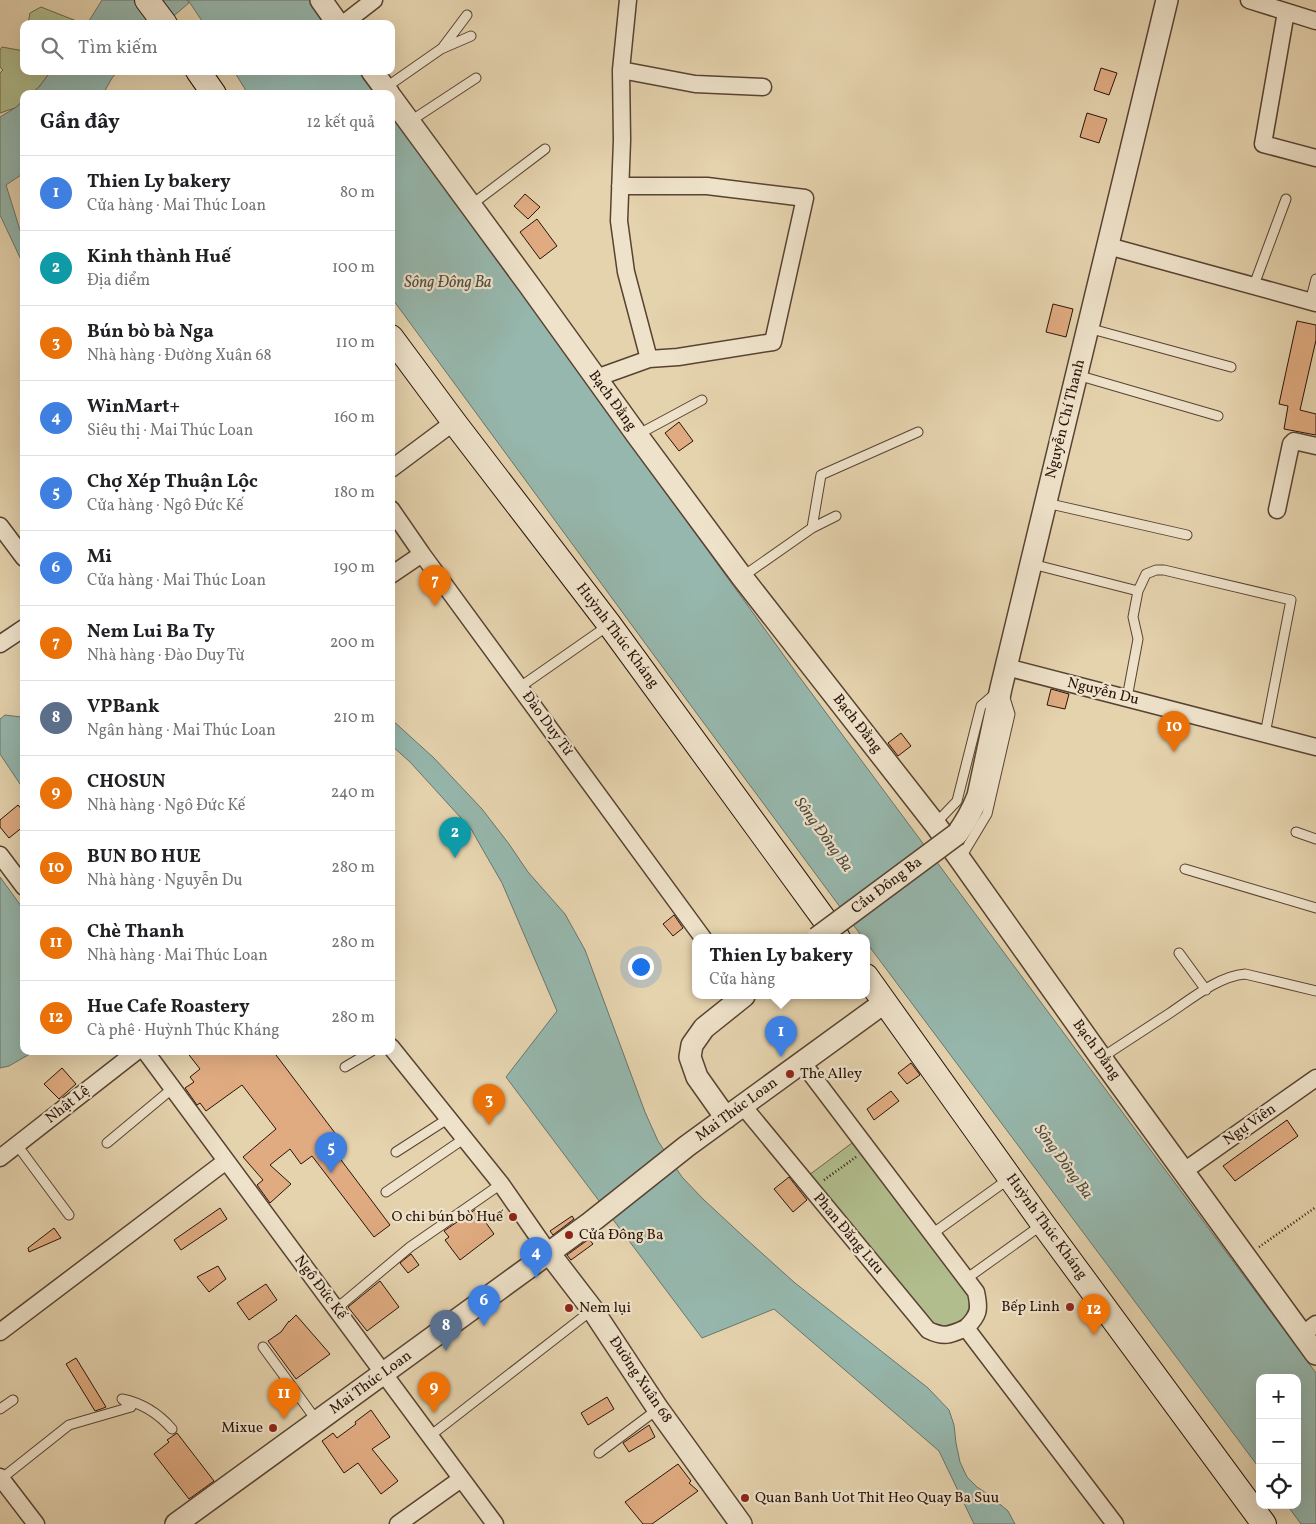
<!DOCTYPE html>
<html lang="vi">
<meta charset="utf-8">
<style>
:root{--surface:#fff;--page:#f2f2f2;--text:#202124;--muted:#757577;--line:#e0e0e0;--accent:#0f766e}
body{margin:0;font-family:Vollkorn,serif;background:var(--page);color:var(--text)}
.controls{position:absolute;right:15px;bottom:15px;display:grid;overflow:hidden;border-radius:10px;box-shadow:0 5px 20px #0002}
.controls button{width:45px;height:45px;display:grid;place-items:center;padding:0;border:0;border-bottom:1px solid var(--line);background:var(--surface);color:var(--text);font:25px sans-serif}
.you{position:absolute;left:640px;top:966px;width:18px;height:18px;margin:-12px;border:4px solid #fff;border-radius:50%;background:#1a73e8;box-shadow:0 0 0 8px #1a73e833}
.badge{display:grid;place-items:center;width:32px;height:32px;border-radius:50%;background:var(--accent);color:#fff;font-size:16px;font-weight:700}
.pin{position:absolute;translate:-50% -41px;filter:drop-shadow(0 1px 2px #0008)}
.pin::after{content:'';position:absolute;top:26px;width:18px;height:15px;background:inherit;clip-path:polygon(0 0,100% 0,50% 100%)}
.popup{position:absolute;left:692px;top:934px;width:178px;height:65px;box-sizing:border-box;display:grid;place-content:center;border-radius:10px;background:var(--surface);filter:drop-shadow(0 1px 4px #0005);font-size:16px;white-space:nowrap;color:var(--muted)}
.popup b{font-size:19px;color:var(--text)}
.popup::after{content:'';position:absolute;left:50%;top:100%;margin-left:-10px;border:10px solid transparent;border-top-color:var(--surface)}
.list{margin:0;padding:0;list-style:none}
h2{display:flex;justify-content:space-between;align-items:center;height:65px;margin:0;padding:0 20px;font-size:21px}
h2 small{font-size:16px;font-weight:400;color:var(--muted)}
.list li{display:grid;grid-template-columns:32px 1fr auto;gap:15px;align-items:center;box-sizing:border-box;height:75px;padding:0 20px;border-top:1px solid var(--line)}
.list b{display:block;font-size:19px;white-space:nowrap}
.list p{margin:0;font-size:16px;white-space:nowrap;color:var(--muted)}
.list em{font-size:16px;font-style:normal;color:var(--muted)}
.icon{flex:none;width:28px;height:28px;fill:none;stroke:currentColor;stroke-width:2;stroke-linecap:round;stroke-linejoin:round}
.map{position:relative;flex:none;width:1316px;height:1524px;overflow:hidden}
.search{position:absolute;background:var(--surface);box-shadow:0 5px 20px #0002;left:20px;top:20px;width:375px;height:55px;display:flex;align-items:center;gap:12px;box-sizing:border-box;padding:0 18px;border-radius:10px;color:var(--muted);font-size:19px}
.panel{position:absolute;background:var(--surface);box-shadow:0 5px 20px #0002;left:20px;top:90px;width:375px;height:965px;border-radius:10px}
.map>svg:first-child{display:block}
.green{fill:#b1bd8d;stroke:#6d684b}
.water{fill:#96b7ad;stroke:#6a756b}
.building{fill:#e0ab81;stroke:#291309}
.lines{fill:none;stroke-linecap:round;stroke-linejoin:round}
.service-casing{stroke:#584332;stroke-width:11}
.minor-casing{stroke:#584332;stroke-width:19}
.tertiary-casing{stroke:#584332;stroke-width:24}
.secondary-casing{stroke:#291309;stroke-width:26}
.path{stroke:#291309;stroke-width:2.5;stroke-dasharray:1 2.5;stroke-linecap:butt}
.service{stroke:#eee2ca;stroke-width:9}
.minor{stroke:#eee2ca;stroke-width:16}
.tertiary{stroke:#eee2ca;stroke-width:21}
.secondary{stroke:#eee2ca;stroke-width:24}
.tertiary-bridge-casing{stroke:#584332;stroke-width:24;stroke-linecap:butt}
.tertiary-bridge{stroke:#eee2ca;stroke-width:21}
.poi-dot{fill:#8f2418;stroke:#eee2ca;stroke-width:2}
.labels{text-anchor:middle;dominant-baseline:central;stroke-width:4.5;stroke-linejoin:round;paint-order:stroke}
.street-label{font-size:15px;fill:#291309;stroke:#eee2ca}
.poi-label{font-size:15px;fill:#291309;stroke:#eee2ca;text-anchor:start}
.water-label{font-size:16px;font-style:italic;fill:#4f4c42;stroke:#eee2ca}
</style>
<div class="map">
<svg width="1316" height="1524" viewBox="0 0 1316 1524">
<rect width="100%" height="100%" fill="#e5d3ae"/>
<filter id="stains"><feTurbulence type="fractalNoise" baseFrequency=".004" numOctaves="4"/><feColorMatrix values="0 0 0 0 .2 0 0 0 0 .09 0 0 0 0 .02 0 0 0 .5 -.17"/></filter>
<radialGradient id="worn" r=".72"><stop offset=".6" stop-color="#630" stop-opacity="0"/><stop offset="1" stop-color="#630" stop-opacity=".3"/></radialGradient>
<!-- green -->
<path class="green" d="M41,7L84,24H28L30,13Z
M2,47L24,51V71H51L39,87L31,94H24V100L15,108L0,113V73L3,70L0,67V50Z
M852,1143L970,1295L969,1308L965,1317L956,1323L944,1326L931,1322L809,1175Z"/>
<!-- water -->
<path class="water" d="M102,0H187L189,3L164,24H87Z
M188,0H310L327,24H204Z
M51,71H118L112,78L103,94H31L39,87Z
M234,71H361L377,94H248Z
M24,100V173L6,185L20,230L24,236V266L0,215V117L15,108Z
M391,113L798,675L1316,1373V1524H1301L1287,1505H1297V1378H1260V1469L866,942V938H863L689,703L391,297Z
M5,715L21,717L24,719V790L0,754V719Z
M391,719L434,758L482,809L509,844L528,872L565,914L585,950L645,1112L658,1141L682,1177L703,1199L745,1238L795,1283L928,1388L949,1410L954,1425L956,1443L960,1462L967,1477L977,1487L989,1495L1008,1511L1015,1524H974L939,1451L774,1309L702,1338L506,1077L557,1011L502,883L471,829L410,762L391,745Z
M0,877L24,910V1051H35L9,1066L0,1068Z"/>
<!-- building -->
<path class="building" d="M1101,68L1117,73L1109,95L1094,90Z
M1087,113L1107,119L1099,143L1080,137Z
M525,194L540,207L528,219L514,206Z
M537,219L557,246L540,259L520,232Z
M1053,304L1073,309L1066,337L1046,332Z
M1297,321L1316,325V340L1300,410L1316,414V435L1284,429L1288,406L1279,404Z
M679,422L693,441L679,451L665,433Z
M1051,689L1069,694L1065,709L1047,705Z
M901,733L911,746L898,756L888,743Z
M18,805L24,812V826L9,838L0,827V820Z
M674,915L683,928L673,936L663,924Z
M186,1051H273L338,1137L329,1144L390,1225L374,1237L312,1156L301,1164L290,1149L270,1165L291,1184L270,1203L257,1185L263,1180L243,1157L276,1129L242,1085L206,1111L200,1103L197,1105L185,1088L194,1082L190,1077L200,1069Z
M911,1063L920,1075L907,1084L898,1073Z
M62,1068L76,1084L59,1099L44,1084Z
M891,1091L899,1101L874,1120L867,1109Z
M1287,1120L1298,1136L1235,1181L1223,1166Z
M789,1177L807,1200L793,1212L774,1189Z
M220,1208L227,1219L181,1250L174,1240Z
M476,1209L494,1234L460,1260L445,1240L449,1237L444,1231Z
M572,1216L574,1219L553,1235L550,1231Z
M54,1228L61,1238L29,1252L28,1248Z
M589,1239L593,1244L571,1260L567,1255Z
M411,1254L419,1265L408,1273L400,1263Z
M218,1266L226,1279L209,1292L197,1277Z
M380,1281L399,1307L367,1331L348,1307Z
M266,1284L277,1300L249,1320L237,1303Z
M296,1315L330,1354L296,1379L268,1341L281,1332L289,1321V1322Z
M76,1358L106,1407L101,1409L95,1411L66,1364Z
M607,1397L614,1409L588,1425L581,1413Z
M371,1410L390,1437L372,1449L398,1481L381,1494L358,1463L344,1473L322,1441L333,1433L337,1438L356,1424L355,1422Z
M649,1425L655,1437L629,1452L623,1443Z
M177,1433L214,1481L189,1499L154,1454L169,1442L167,1440Z
M678,1464L691,1481L689,1483L698,1491L652,1524H643L625,1502Z"/>
<g class="lines">
<defs>
<path id="service" d="M443,47L467,15
M385,88L441,49L471,36
M409,122L476,78
M471,205L545,149
M1254,285L1286,199
M1310,302L1316,279
M1088,328L1231,367
M1077,375L1218,416
M637,435L702,400
M1046,503L1187,535
M812,528L821,475L918,432
M1032,564L1138,591
M742,577L812,528L836,516
M520,687L609,625
M1127,698L1138,639L1133,617L1138,591L1146,574L1156,570H1164L1291,600L1265,734
M935,824L957,801L981,706L996,693
M1296,832L1316,839
M960,859L987,814L1010,714L1005,698
M1185,869L1316,908
M1179,953L1206,990
M1101,1058C1124,1043 1147,1028 1170,1013C1191,999 1219,976 1245,974L1316,991
M345,1067L372,1051
M107,1143L173,1088
M17,1145L69,1215
M396,1152L449,1118
M386,1192L465,1138
M932,1234L1010,1178
M966,1279L1043,1224
M336,1309L410,1247L501,1184
M263,1347L317,1421
M0,1409L13,1400
M430,1436L592,1310
M599,1453L658,1409
M1,1479L69,1425L131,1407L122,1399C142,1403 159,1414 172,1429"/>
<path id="minor" d="M628,0L621,70L622,140L619,221L626,272L649,359
M1249,0L1316,21
M1286,12L1263,144L1316,158
M343,24L374,0
M621,70L695,84L763,87
M1108,246L1316,303
M596,378L649,359L678,357L773,342L805,198L707,186H620
M391,469L454,422
M391,509L422,554L703,938
M1277,510L1291,444L1294,441L1316,446
M0,526L24,558
M391,575L422,554
M0,644L24,628
M1006,667L1316,747
M0,855L24,887
M391,1047L501,1184L549,1253
M145,1051L495,1524
M802,1062L976,1292C980,1310 979,1315 966,1328
M743,1106L928,1330C944,1338 950,1335 966,1328L1115,1524
M0,1158L137,1051
M1184,1171L1316,1078
M0,1332L226,1161
M1302,1335L1316,1324
M0,1477L36,1524
M398,1524L461,1479"/>
<path id="tertiary" d="M321,0L338,24
M372,71L389,94
M391,97L529,285L637,435L742,577L935,824L1101,1058L1316,1354
M957,834C966,822 972,811 978,796L1001,688L1167,0
M726,1118L697,1077L690,1057L692,1045L704,1028L744,996
M549,1253L592,1309L658,1409L741,1524
M176,1524L590,1223L687,1146L885,1002"/>
<path id="secondary" d="M147,0L165,24
M198,71L214,94
M391,337L454,422L609,624L838,938
M866,976L1043,1224L1264,1524"/>
</defs>
<!-- service casing -->
<use href="#service" class="service-casing"/>
<!-- minor casing -->
<use href="#minor" class="minor-casing"/>
<!-- tertiary casing -->
<use href="#tertiary" class="tertiary-casing"/>
<!-- secondary casing -->
<use href="#secondary" class="secondary-casing"/>
<!-- path -->
<path class="path" d="M824,1180L856,1157
M1259,1247L1316,1207"/>
<!-- service -->
<use href="#service" class="service"/>
<!-- minor -->
<use href="#minor" class="minor"/>
<!-- tertiary -->
<use href="#tertiary" class="tertiary"/>
<!-- secondary -->
<use href="#secondary" class="secondary"/>
<defs>
<path id="tertiary-bridge" d="M817,938L957,834"/>
</defs>
<!-- tertiary-bridge casing -->
<use href="#tertiary-bridge" class="tertiary-bridge-casing"/>
<!-- tertiary-bridge -->
<use href="#tertiary-bridge" class="tertiary-bridge"/>
</g>
<!-- markers -->
<g class="poi-dot">
<circle cx="790" cy="1074" r="5"/>
<circle cx="513" cy="1217" r="5"/>
<circle cx="569" cy="1235" r="5"/>
<circle cx="1070" cy="1307" r="5"/>
<circle cx="569" cy="1308" r="5"/>
<circle cx="273" cy="1428" r="5"/>
<circle cx="745" cy="1498" r="5"/>
</g>
<g class="labels">
<!-- street labels -->
<g class="street-label">
<text transform="translate(612 401) rotate(54)">Bạch Đằng</text>
<text transform="translate(1066 419) rotate(-76)">Nguyễn Chí Thanh</text>
<text transform="translate(617 636) rotate(53)">Huỳnh Thúc Kháng</text>
<text transform="translate(1103 692) rotate(14)">Nguyễn Du</text>
<text transform="translate(547 724) rotate(54)">Đào Duy Từ</text>
<text transform="translate(857 724) rotate(52)">Bạch Đằng</text>
<text transform="translate(887 886) rotate(-37)">Cầu Đông Ba</text>
<text transform="translate(1096 1050) rotate(54)">Bạch Đằng</text>
<text transform="translate(68 1105) rotate(-38)">Nhật Lệ</text>
<text transform="translate(737 1110) rotate(-36)">Mai Thúc Loan</text>
<text transform="translate(1250 1125) rotate(-35)">Ngự Viên</text>
<text transform="translate(1046 1227) rotate(54)">Huỳnh Thúc Kháng</text>
<text transform="translate(848 1234) rotate(50)">Phan Đăng Lưu</text>
<text transform="translate(320 1288) rotate(53)">Ngô Đức Kế</text>
<text transform="translate(640 1380) rotate(56)">Đường Xuân 68</text>
<text transform="translate(371 1383) rotate(-36)">Mai Thúc Loan</text>
</g>
<!-- poi labels -->
<g class="poi-label">
<text x="800" y="1074">The Alley</text>
<text x="503" y="1217" text-anchor="end">O chi bún bò Huế</text>
<text x="579" y="1235">Cửa Đông Ba</text>
<text x="1060" y="1307" text-anchor="end">Bếp Linh</text>
<text x="579" y="1308">Nem lụi</text>
<text x="263" y="1428" text-anchor="end">Mixue</text>
<text x="755" y="1498">Quan Banh Uot Thit Heo Quay Ba Suu</text>
</g>
<!-- water labels -->
<g class="water-label">
<text x="448" y="283">Sông Đông Ba</text>
<text transform="translate(823 835) rotate(54)">Sông Đông Ba</text>
<text transform="translate(1063 1162) rotate(54)">Sông Đông Ba</text>
</g>
</g>
<rect width="100%" height="100%" filter="url(#stains)"/>
<rect width="100%" height="100%" fill="url(#worn)"/>
</svg>
<div class="controls">
<button>+</button>
<button>−</button>
<button><svg class="icon" aria-label="locate" viewBox="0 0 24 24"><circle cx="12" cy="12" r="6"/><path d="M12 2v4M12 18v4M2 12h4M18 12h4"/></svg></button>
</div>
<div class="you"></div>
<div class="pin badge" style="left:781px;top:1057px;background:#3f7fe0">1</div>
<div class="popup"><b>Thien Ly bakery</b>Cửa hàng</div>
<div class="pin badge" style="left:455px;top:858px;background:#0f9aa8">2</div>
<div class="pin badge" style="left:489px;top:1125px;background:#e8710a">3</div>
<div class="pin badge" style="left:536px;top:1278px;background:#3f7fe0">4</div>
<div class="pin badge" style="left:331px;top:1173px;background:#3f7fe0">5</div>
<div class="pin badge" style="left:484px;top:1326px;background:#3f7fe0">6</div>
<div class="pin badge" style="left:435px;top:606px;background:#e8710a">7</div>
<div class="pin badge" style="left:446px;top:1351px;background:#5c6f8a">8</div>
<div class="pin badge" style="left:434px;top:1413px;background:#e8710a">9</div>
<div class="pin badge" style="left:1174px;top:752px;background:#e8710a">10</div>
<div class="pin badge" style="left:284px;top:1419px;background:#e8710a">11</div>
<div class="pin badge" style="left:1094px;top:1335px;background:#e8710a">12</div>
<div class="search"><svg class="icon" aria-label="search" viewBox="0 0 24 24"><circle cx="10" cy="10" r="6"/><path d="M15 15l6 6"/></svg>Tìm kiếm</div>
<section class="panel">
<h2>Gần đây<small>12 kết quả</small></h2>
<ul class="list">
<li><span class="badge" style="background:#3f7fe0">1</span><div><b>Thien Ly bakery</b><p>Cửa hàng · Mai Thúc Loan</p></div><em>80 m</em></li>
<li><span class="badge" style="background:#0f9aa8">2</span><div><b>Kinh thành Huế</b><p>Địa điểm</p></div><em>100 m</em></li>
<li><span class="badge" style="background:#e8710a">3</span><div><b>Bún bò bà Nga</b><p>Nhà hàng · Đường Xuân 68</p></div><em>110 m</em></li>
<li><span class="badge" style="background:#3f7fe0">4</span><div><b>WinMart+</b><p>Siêu thị · Mai Thúc Loan</p></div><em>160 m</em></li>
<li><span class="badge" style="background:#3f7fe0">5</span><div><b>Chợ Xép Thuận Lộc</b><p>Cửa hàng · Ngô Đức Kế</p></div><em>180 m</em></li>
<li><span class="badge" style="background:#3f7fe0">6</span><div><b>Mi</b><p>Cửa hàng · Mai Thúc Loan</p></div><em>190 m</em></li>
<li><span class="badge" style="background:#e8710a">7</span><div><b>Nem Lui Ba Ty</b><p>Nhà hàng · Đào Duy Từ</p></div><em>200 m</em></li>
<li><span class="badge" style="background:#5c6f8a">8</span><div><b>VPBank</b><p>Ngân hàng · Mai Thúc Loan</p></div><em>210 m</em></li>
<li><span class="badge" style="background:#e8710a">9</span><div><b>CHOSUN</b><p>Nhà hàng · Ngô Đức Kế</p></div><em>240 m</em></li>
<li><span class="badge" style="background:#e8710a">10</span><div><b>BUN BO HUE</b><p>Nhà hàng · Nguyễn Du</p></div><em>280 m</em></li>
<li><span class="badge" style="background:#e8710a">11</span><div><b>Chè Thanh</b><p>Nhà hàng · Mai Thúc Loan</p></div><em>280 m</em></li>
<li><span class="badge" style="background:#e8710a">12</span><div><b>Hue Cafe Roastery</b><p>Cà phê · Huỳnh Thúc Kháng</p></div><em>280 m</em></li>
</ul>
</section>
</div>
